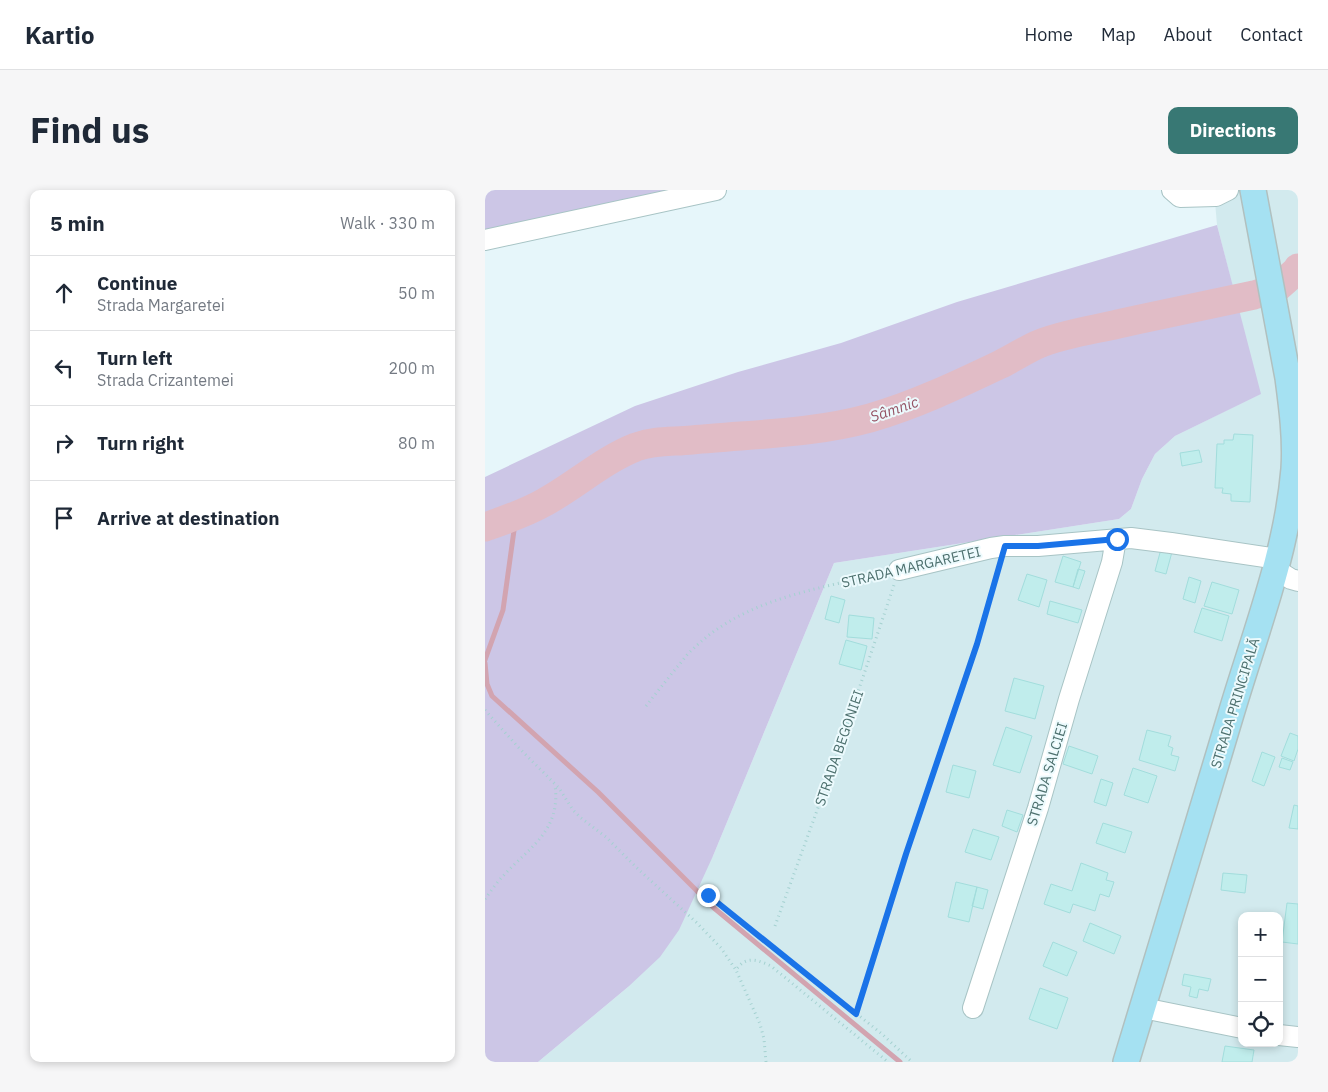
<!DOCTYPE html>
<meta charset="utf-8">
<style>
:root{--surface:#fff;--page:#f6f6f7;--text:#1f2937;--muted:#747a83;--line:#e0e1e3;--accent:#387874}
body{margin:0;font-family:"IBM Plex Sans",sans-serif;background:var(--page);color:var(--text)}
.controls{position:absolute;right:15px;bottom:15px;display:grid;overflow:hidden;border-radius:10px;box-shadow:0 2px 8px #0003}
.controls button{width:45px;height:45px;display:grid;place-items:center;padding:0;border:0;border-bottom:1px solid var(--line);background:var(--surface);color:var(--text);font:25px sans-serif}
.stop{position:absolute;width:15px;height:15px;margin:-11px;border:4px solid #1a73e8;border-radius:50%;background:#fff}
.stop.end{background:#1a73e8;border-color:#fff;box-shadow:0 1px 5px #0008}
.list{margin:0;padding:0;list-style:none}
h2{display:flex;justify-content:space-between;align-items:center;height:65px;margin:0;padding:0 20px;font-size:21px}
h2 small{font-size:16px;font-weight:400;color:var(--muted)}
.list li{display:grid;grid-template-columns:32px 1fr auto;gap:15px;align-items:center;box-sizing:border-box;height:75px;padding:0 20px;border-top:1px solid var(--line)}
.list b{display:block;font-size:19px;white-space:nowrap}
.list p{margin:0;font-size:16px;white-space:nowrap;color:var(--muted)}
.list em{font-size:16px;font-style:normal;color:var(--muted)}
.icon{flex:none;width:28px;height:28px;fill:none;stroke:currentColor;stroke-width:2;stroke-linecap:round;stroke-linejoin:round}
.map{position:relative;flex:none;width:813px;height:872px;overflow:hidden;border-radius:10px}
header{display:flex;align-items:center;gap:30px;box-sizing:border-box;height:70px;padding:0 25px;background:var(--surface);border-bottom:1px solid var(--line)}
header strong{font-size:24px}
nav{display:flex;gap:28px;margin-inline-start:auto;font-size:18px}
.intro{display:flex;align-items:center;justify-content:space-between;box-sizing:border-box;height:120px;padding:0 30px}
h1{margin:0;font-size:35px}
.button{padding:12px 22px;border-radius:10px;background:var(--accent);color:#fff;font-size:18px;font-weight:700}
main{display:flex;gap:30px;padding:0 30px}
aside{flex:1;background:var(--surface);border-radius:10px;box-shadow:0 2px 8px #0003}
.map>svg:first-child{display:block}
.residential{fill:#d2eaee;fill-rule:evenodd}
.green{fill:#ccc6e6}
.lines{fill:none;stroke-linecap:round;stroke-linejoin:round}
.stream{stroke:#d2a4b0;stroke-width:5}
.river{stroke:#e1bcc6;stroke-width:29}
.building{fill:#c0edec;stroke:#a2dddc}
.minor-casing{stroke:#a8c4c5;stroke-width:22}
.major-casing{stroke:#b1c0bf;stroke-width:28}
.path{stroke:#a4d1d0;stroke-width:3;stroke-dasharray:1 4;stroke-linecap:butt}
.minor{stroke:#fff;stroke-width:20}
.major{stroke:#a5e1f2;stroke-width:25}
.route{stroke:#1a73e8;stroke-width:6}
.labels{text-anchor:middle;dominant-baseline:central;stroke-width:4;stroke-linejoin:round;paint-order:stroke}
.street-label{font-size:14px;fill:#4d706e;stroke:#ecfafd}
.water-label{font-size:15px;font-style:italic;fill:#955364;stroke:#ecfafd}
</style>
<header>
<strong>Kartio</strong>
<nav><a>Home</a><a>Map</a><a>About</a><a>Contact</a></nav>
</header>
<div class="intro"><h1>Find us</h1><a class="button">Directions</a></div>
<main>
<aside>
<h2>5 min<small>Walk · 330 m</small></h2>
<ul class="list">
<li><svg class="icon" aria-label="ahead" viewBox="0 0 24 24"><path d="M12 20V5M6 11l6-6 6 6"/></svg><div><b>Continue</b><p>Strada Margaretei</p></div><em>50 m</em></li>
<li><svg class="icon" aria-label="left" viewBox="0 0 24 24"><path d="M17 20v-9H6M10 6l-5 5 5 5"/></svg><div><b>Turn left</b><p>Strada Crizantemei</p></div><em>200 m</em></li>
<li><svg class="icon" aria-label="right" viewBox="0 0 24 24"><path d="M7 20v-9h11M14 6l5 5-5 5"/></svg><div><b>Turn right</b></div><em>80 m</em></li>
<li><svg class="icon" aria-label="arrive" viewBox="0 0 24 24"><path d="M6 21V4h12l-3 4 3 4H6"/></svg><div><b>Arrive at destination</b></div></li>
</ul>
</aside>
<div class="map">
<svg width="813" height="872" viewBox="0 0 813 872">
<rect width="100%" height="100%" fill="#e6f6fa"/>
<!-- residential -->
<path class="residential" d="M729,0H813V872H53L143,797L228,666L349,373L634,329L646,319L657,289L670,264L690,246L775,204L732,35ZM757,726H794V853H757Z"/>
<!-- green -->
<path class="green" d="M0,0H187L0,40Z
M732,35L776,204L690,246L670,264L657,289L646,319L634,329L349,373L228,666L194,740L175,767L143,797L53,872H0V287L150,216L253,182L356,153L472,112Z"/>
<g class="lines">
<!-- stream -->
<path class="stream" d="M0,470L18,420L31,326
M0,473L2,494L7,506L113,602L229,718L415,872"/>
<!-- river -->
<path class="river" d="M0,337C20,330 41,323 60,312C91,295 118,270 151,257C170,250 188,252 207,250C267,244 327,244 385,228C430,215 472,195 514,175C527,169 540,160 554,154C578,144 607,140 633,134C678,124 723,115 769,105L792,98L811,81L813,78"/>
</g>
<!-- building -->
<path class="building" d="M749,244L768,245L765,312L746,311V304L737,303L738,298H730L732,254H739V250H748Z
M714,260L717,272L697,276L695,263Z
M676,359L687,362L681,384L670,381Z
M578,366L596,372L588,397L570,392Z
M593,379L600,381L594,399L588,397Z
M542,384L562,390L554,417L533,410Z
M704,387L716,391L710,413L698,409Z
M727,392L754,400L747,424L719,416Z
M346,406L360,410L354,433L340,429Z
M565,411L597,420L593,433L562,424Z
M717,418L744,426L737,451L709,442Z
M364,425L389,428L387,449L362,447Z
M361,450L382,456L376,480L354,474Z
M529,488L559,496L550,529L520,521Z
M521,537L547,546L535,583L508,575Z
M662,540L686,546L683,556L688,558L686,565L694,567L690,581L654,570Z
M805,543L813,546V559L809,571L796,566Z
M584,556L613,566L607,584L578,574Z
M777,562L790,567L779,596L767,591Z
M797,568L808,572L805,580L794,577Z
M468,575L491,581L484,608L461,602Z
M648,578L672,586L663,613L639,605Z
M616,589L628,593L621,616L609,612Z
M809,615L813,616V639L804,638Z
M522,620L538,625L532,642L517,636Z
M618,633L647,642L640,663L611,653Z
M488,639L514,647L506,670L480,662Z
M596,673L623,683L621,690L629,692L624,707L615,704L610,721L588,714L585,723L559,714L566,694L587,701Z
M738,683L762,685L760,703L736,700Z
M471,692L492,697L484,732L463,727Z
M492,697L503,700L498,719L487,716Z
M802,713L813,714V754L797,752Z
M605,733L636,746L629,764L598,751Z
M568,752L592,762L582,786L558,776Z
M699,784L726,789L723,801L714,799L712,808L704,806L706,797L697,795Z
M555,798L583,808L572,839L544,829Z
M740,856L769,860L767,872H737Z"/>
<g class="lines">
<defs>
<path id="minor" d="M687,0L695,7L731,6L743,0
M0,50L231,0
M790,379L806,389L813,391
M414,380L506,358L520,356H553L646,348L686,353L793,369
M488,818L553,618L584,509L627,372L631,349
M658,818L757,838
M794,845L813,847"/>
<path id="major" d="M641,872C676,756 712,640 746,524C770,443 802,363 809,279C811,249 807,218 803,188L768,0"/>
</defs>
<!-- minor casing -->
<use href="#minor" class="minor-casing"/>
<!-- major casing -->
<use href="#major" class="major-casing"/>
<!-- path -->
<path class="path" d="M161,516C171,503 182,490 192,477C197,472 201,465 207,460C258,409 332,399 399,383
M0,520L33,557L74,598L88,620L96,628L121,647L153,679L211,732L236,758L251,780
M223,705L397,844L427,872
M0,709C6,701 12,692 19,685C46,656 76,640 70,595
M290,736L346,582L409,395
M371,824L421,664L492,454L514,374
M281,872L279,849L275,834L251,780C261,765 273,770 286,776L403,872"/>
<!-- minor -->
<use href="#minor" class="minor"/>
<!-- major -->
<use href="#major" class="major"/>
</g>
<g class="lines">
<!-- route -->
<path class="route" d="M223,705L371,824L421,664L492,454L520,356H553L632,349"/>
</g>
<g class="labels">
<!-- street labels -->
<g class="street-label">
<text transform="translate(426 377) rotate(-13)">STRADA MARGARETEI</text>
<text transform="translate(750 513) rotate(-73)">STRADA PRINCIPALĂ</text>
<text transform="translate(354 558) rotate(-71)">STRADA BEGONIEI</text>
<text transform="translate(562 584) rotate(-73)">STRADA SALCIEI</text>
</g>
<!-- water labels -->
<g class="water-label">
<text transform="translate(409 219) rotate(-19)">Sâmnic</text>
</g>
</g>
</svg>
<div class="controls">
<button>+</button>
<button>−</button>
<button><svg class="icon" aria-label="locate" viewBox="0 0 24 24"><circle cx="12" cy="12" r="6"/><path d="M12 2v4M12 18v4M2 12h4M18 12h4"/></svg></button>
</div>
<div class="stop" style="left:632px;top:349px"></div>
<div class="stop end" style="left:223px;top:705px"></div>
</div>
</main>
